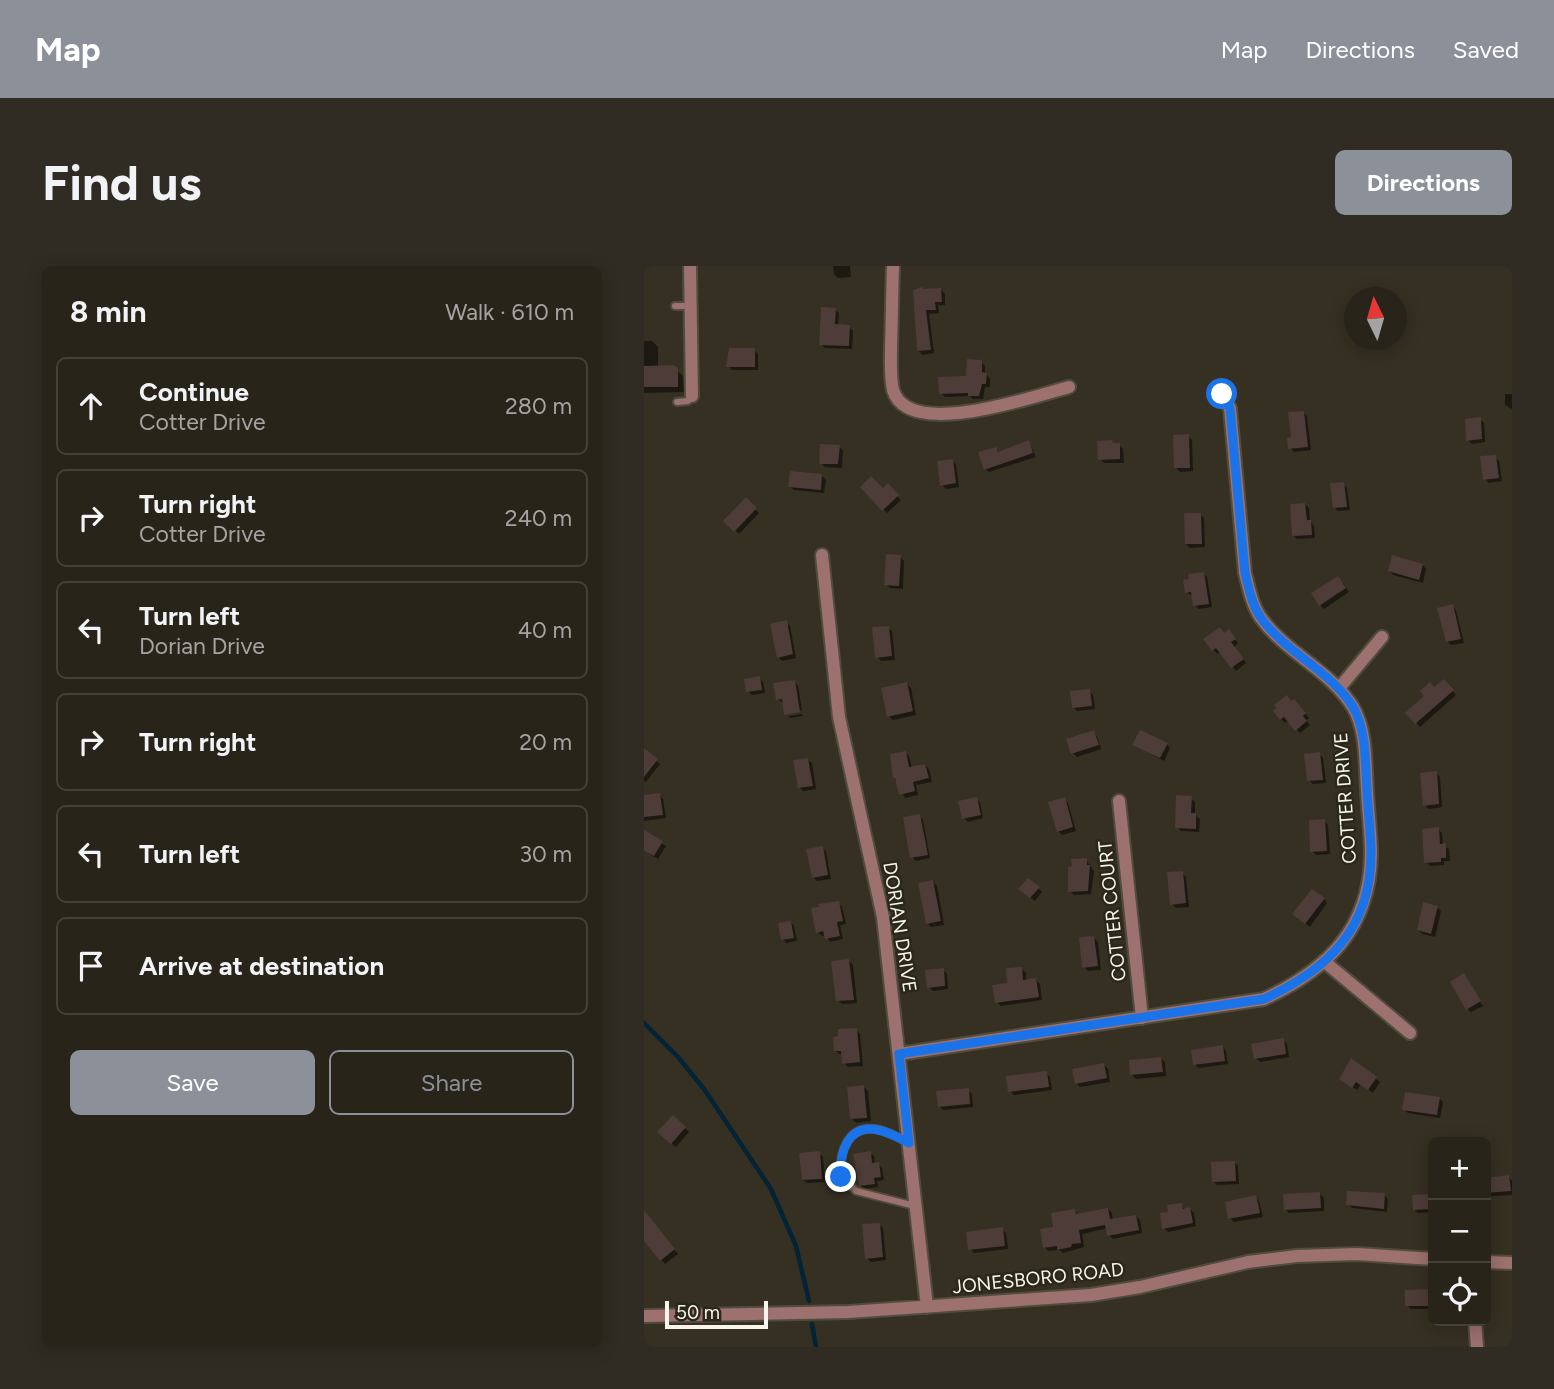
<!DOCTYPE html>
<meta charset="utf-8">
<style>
:root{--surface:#28241a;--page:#302c23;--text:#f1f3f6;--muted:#a5a4a2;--line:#444139;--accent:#8c9099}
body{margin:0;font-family:Figtree,sans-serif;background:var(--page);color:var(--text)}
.controls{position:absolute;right:21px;bottom:21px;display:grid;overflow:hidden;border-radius:10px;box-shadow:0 4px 18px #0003}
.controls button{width:63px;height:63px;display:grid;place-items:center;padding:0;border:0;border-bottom:2px solid var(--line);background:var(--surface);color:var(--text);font:35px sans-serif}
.compass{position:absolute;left:700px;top:21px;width:63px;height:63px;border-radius:50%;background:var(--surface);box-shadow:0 4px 18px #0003;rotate:355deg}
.scale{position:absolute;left:21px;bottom:18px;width:103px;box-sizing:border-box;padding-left:7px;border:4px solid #f8f5ec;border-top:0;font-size:19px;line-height:24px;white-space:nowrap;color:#f8f5ec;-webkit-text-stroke:5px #2b2719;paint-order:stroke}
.stop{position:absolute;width:21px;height:21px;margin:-16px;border:5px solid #1a73e8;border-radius:50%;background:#fff}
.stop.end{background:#1a73e8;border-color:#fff;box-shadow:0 2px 7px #0008}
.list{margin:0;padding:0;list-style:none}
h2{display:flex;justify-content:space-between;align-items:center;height:91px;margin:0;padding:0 28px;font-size:30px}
h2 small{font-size:23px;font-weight:400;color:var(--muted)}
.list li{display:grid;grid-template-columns:46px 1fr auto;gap:21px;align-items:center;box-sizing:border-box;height:98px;margin:0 14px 14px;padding:0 14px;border:2px solid var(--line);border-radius:10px}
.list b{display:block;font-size:26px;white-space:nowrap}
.list p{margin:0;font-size:23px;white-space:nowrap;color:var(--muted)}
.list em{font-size:23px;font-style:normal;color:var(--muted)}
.actions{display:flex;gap:14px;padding:21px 28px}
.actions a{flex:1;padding:16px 0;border:2px solid var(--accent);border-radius:10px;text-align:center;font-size:24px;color:var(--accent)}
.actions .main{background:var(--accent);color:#fff}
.icon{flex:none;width:38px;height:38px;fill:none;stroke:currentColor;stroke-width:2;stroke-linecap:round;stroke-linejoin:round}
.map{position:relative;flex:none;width:868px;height:1081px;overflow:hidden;border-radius:10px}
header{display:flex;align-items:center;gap:42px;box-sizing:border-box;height:98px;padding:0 35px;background:var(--accent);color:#fff}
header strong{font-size:33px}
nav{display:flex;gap:38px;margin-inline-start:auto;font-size:24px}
.intro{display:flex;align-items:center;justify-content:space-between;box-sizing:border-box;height:168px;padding:0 42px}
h1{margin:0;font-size:49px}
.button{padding:18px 32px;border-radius:10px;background:var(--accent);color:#fff;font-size:24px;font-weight:700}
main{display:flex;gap:42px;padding:0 42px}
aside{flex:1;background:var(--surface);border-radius:10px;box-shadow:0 4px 18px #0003}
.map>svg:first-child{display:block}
.shadow{fill:#0007}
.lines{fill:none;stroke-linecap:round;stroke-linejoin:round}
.stream{stroke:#032336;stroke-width:4.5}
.building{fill:#4d3c38}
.service-casing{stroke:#514c3e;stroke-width:10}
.minor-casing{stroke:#514c3e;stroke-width:16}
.service{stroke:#9c716e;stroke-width:6}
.minor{stroke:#9c716e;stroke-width:12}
.route{stroke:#1a73e8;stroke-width:9}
.labels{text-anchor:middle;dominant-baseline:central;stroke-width:5;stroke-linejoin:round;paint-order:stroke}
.street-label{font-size:19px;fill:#f8f5ec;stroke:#2b2719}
</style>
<header>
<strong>Map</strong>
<nav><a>Map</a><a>Directions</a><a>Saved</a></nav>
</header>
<div class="intro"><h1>Find us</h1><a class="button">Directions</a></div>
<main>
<aside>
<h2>8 min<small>Walk · 610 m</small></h2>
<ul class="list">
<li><svg class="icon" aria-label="ahead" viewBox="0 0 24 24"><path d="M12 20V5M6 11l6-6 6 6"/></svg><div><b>Continue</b><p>Cotter Drive</p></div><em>280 m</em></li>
<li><svg class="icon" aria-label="right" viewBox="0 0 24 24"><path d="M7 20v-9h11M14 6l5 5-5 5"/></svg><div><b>Turn right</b><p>Cotter Drive</p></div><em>240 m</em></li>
<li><svg class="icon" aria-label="left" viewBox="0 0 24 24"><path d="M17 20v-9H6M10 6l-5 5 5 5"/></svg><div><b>Turn left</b><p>Dorian Drive</p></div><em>40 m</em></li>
<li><svg class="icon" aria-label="right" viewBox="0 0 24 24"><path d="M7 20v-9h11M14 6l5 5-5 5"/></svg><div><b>Turn right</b></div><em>20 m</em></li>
<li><svg class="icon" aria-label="left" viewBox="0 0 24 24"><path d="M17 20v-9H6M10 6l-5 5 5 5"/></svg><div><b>Turn left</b></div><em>30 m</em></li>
<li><svg class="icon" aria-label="arrive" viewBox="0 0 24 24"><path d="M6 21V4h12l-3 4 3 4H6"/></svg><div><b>Arrive at destination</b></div></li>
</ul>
<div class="actions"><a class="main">Save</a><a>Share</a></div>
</aside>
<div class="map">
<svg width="868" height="1081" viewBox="0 0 868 1081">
<rect width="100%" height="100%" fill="#363022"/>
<!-- shadow -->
<path class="shadow" d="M189,0H206L207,11L194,12L190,8Z
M297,24L301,28V39H294L295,47L285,48L290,87L278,89L275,85L280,25Z
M191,44L195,47L194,60L205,61L209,65L208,83L181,82L177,78Z
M0,75H8L14,81V101H29L39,110L40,126L0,127Z
M110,84L114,88V104H88L84,100Z
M337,96L341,100V107L346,112V121H341L339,133H329L326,130L301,131L297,127L324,111Z
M861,128H868V143L861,139Z
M659,146L663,150L667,184L650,186L646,182Z
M836,153L840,157L841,176L828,178L824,174Z
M544,170L548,174L549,205L536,206L532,202Z
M385,176L392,191L345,206L341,203L352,183L356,187Z
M471,179H475L479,183L480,197H460L456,193Z
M195,181L199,184L198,202L181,201L177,197Z
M851,191L855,195L858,215L845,217L841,213Z
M309,195L312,199L315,221L302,223L298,219Z
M178,210L182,214L180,227L150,224L146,220Z
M699,218L703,222L706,244L694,245L690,241Z
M244,220L257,234L243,247L218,221L239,225Z
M102,233L115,247L95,268L81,255Z
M661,238L665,242L666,255L670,260L671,272L653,273L649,269Z
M556,248L560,252L561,281L546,282L542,278Z
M256,291L260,295L259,323L246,322L242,318Z
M779,299L782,303L779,317L749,309L746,305Z
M559,307L563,311L568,341L555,343L551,339L550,330L543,327L547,314Z
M698,316L705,326L680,343L676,339Z
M808,340L812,344L820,377L807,379L803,375Z
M142,356L146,360L152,392L138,395L134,391Z
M244,362L248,365L251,394L237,395L233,391Z
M581,369L588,370L594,377L590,381L602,397L592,405L577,385L573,388L562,374Z
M115,412L119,416L121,427L108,429L104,425Z
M800,415L812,429L776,461L763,447Z
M151,416L154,420L158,444L143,447V449L140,437L133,433Z
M263,418L267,422L272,449L249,454L245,450Z
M445,425L449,429L451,443L433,445L429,441Z
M648,437L654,439L665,452L662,454L666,459L656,467L645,454L641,457L637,453Z
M158,448L159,450L146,452L144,450Z
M449,466L453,470L457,483L433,491L429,487Z
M523,478L526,482L520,495L491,479Z
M0,485L16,498L2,516L0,515Z
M261,486L265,490L268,502L281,499L285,503L288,516L272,519L274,529L261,532L250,512Z
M675,488L679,492L682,517L669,518L665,514Z
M164,494L168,497L172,523L159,525L156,522Z
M792,507L796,511L798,541L785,543L781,539Z
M15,529L19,533L22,552L0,555V531Z
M547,532L551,536V549L556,553L555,566L537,565L533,561Z
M332,533L336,536L339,552L324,556L320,552Z
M420,533L424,537L432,565L418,569L414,565Z
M276,550L279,554L286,592L272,595L268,591Z
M680,555L684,559L686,588L672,589L668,585Z
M794,563L798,567L799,579L805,583L806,595H800V599L786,600L782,596Z
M0,566L22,580L14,593L0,585Z
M179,582L182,586L187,613L173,615L169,611Z
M442,594L450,605L447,628L430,629L426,625Z
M538,607L542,611L545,641L532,642L528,638Z
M289,616L293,620L300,659L287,661L283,657Z
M394,622L398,626L391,635L381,627Z
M680,633L683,637L666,661L654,652Z
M194,637L198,641L202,658L196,659L199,673L186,676L182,669L178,670L174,666Z
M793,641L797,645L791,671L778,668L774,664Z
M147,656L150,660L153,675L142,677L139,673Z
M450,672L454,676L457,704L444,705L440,701Z
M205,695L209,699L213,737L198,738L194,734Z
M378,703L382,707V716L392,714L396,718L398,734L357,740L353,736Z
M299,704L303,708L304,723L289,725L285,721Z
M820,710L839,740L827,746L823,743Z
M212,764L216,768L219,800L204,801L200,797L199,788H195L191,784Z
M639,774L643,778L645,791L616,796L612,792Z
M579,781L582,785L584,798L555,802L551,799Z
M517,793L521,796L522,810L492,813L488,809Z
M707,795L736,816L729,827L717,818L713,824L701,816Z
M460,799L464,803L466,816L436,821L432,817Z
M402,807L406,811L408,824L370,829L366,825Z
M220,821L224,825L227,855L212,857L208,853Z
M324,824L328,828L329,841L299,844L295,840Z
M795,832L799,836L796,852L764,847L760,844Z
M29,851L45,866L32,881L19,870Z
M175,887L179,891L181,916L163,917L159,914Z
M226,887L230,890L231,898H234L238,902L240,914L233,915L234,921L220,923L216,919Z
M590,896L594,900L595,918L573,919L569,915Z
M865,911L868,915V929L847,930L843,927Z
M676,928L680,932V945L645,947L641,943Z
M740,929L744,933L743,946L708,942L704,938Z
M770,930H789V946L774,947L770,943Z
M612,931L615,935L619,951L590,956L586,952Z
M537,938L541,944L546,943L550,947L552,960L524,966L520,962L526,947Z
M464,943L468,947L469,955L492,950L496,954L498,967L469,973L465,969L464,962L438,968L440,981L419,987L416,984L405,985L401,982L411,963L431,945L435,949Z
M0,956H8L34,988L21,998L0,973Z
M235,958L239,962L242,994L227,996L223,992Z
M358,963L362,967L364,983L330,987L326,983Z
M789,1025V1043H767L763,1039V1026Z"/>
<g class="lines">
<!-- stream -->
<path class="stream" d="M0,757L34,791L60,823L127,923L152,980L165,1035
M168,1058L172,1081"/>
</g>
<!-- building -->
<path class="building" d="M279,21V23L297,22L298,36H291L292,44H282L287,84L273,85L269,24Z
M177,41L192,42L191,58L206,59L205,80L175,79Z
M85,82H111V101H82Z
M323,93L338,94V106L343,107L342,118H338L335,130H324V127L295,128L294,111L322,110Z
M30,99L34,102V121H0V100Z
M660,145L664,181L644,183L643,172L647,171L644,146Z
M837,151L838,173L822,175L821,153Z
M545,168L546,202H530L529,169Z
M385,174L389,187L340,204L334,186L352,181L354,186Z
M468,174L469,177H476V193L454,194L453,175Z
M176,178L196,179L194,198H175Z
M852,189L855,212L839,214L836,190Z
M309,193L312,217L296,220L293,195Z
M146,205L178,208L177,224L144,221Z
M227,210L239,222L244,217L255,229L238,245L216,221Z
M700,216L703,241L689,242L686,217Z
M102,231L113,242L90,266L79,255Z
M661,237L663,254H667L668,269L648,270L646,238Z
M540,247H557L558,278H541Z
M242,288L257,289L255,320L240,319Z
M748,289L779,298L775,314L744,305Z
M560,306L565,338L549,340L547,326L541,327L539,314L545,313L544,308Z
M694,310L702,322L675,340L667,327Z
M809,338L817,373L802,376L793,342Z
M143,354L149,388L133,392L126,358Z
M245,360L248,390L231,392L228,361Z
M576,361L580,367L585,363L592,373L587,376L600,393L587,402L572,382L568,385L559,373Z
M116,410L118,424L102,426L100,413Z
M800,413L810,424L771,458L761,447L780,430L776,425L786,416L790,421Z
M151,414L156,446L140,449L138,433L132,434L129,417Z
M263,416L269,445L243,451L237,422Z
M446,423L448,440L428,442L426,425Z
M643,429L647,435L650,433L662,447L659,450L663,455L651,465L640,451L636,454L629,445L633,442L630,439Z
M450,464L455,479L427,488L422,473Z
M496,464L524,477L516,492L488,479Z
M0,482L14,493L0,511Z
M262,485L265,501L281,498L285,512L269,516L271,525L255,529L251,512L249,513L246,488Z
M676,486L679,514L663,515L660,488Z
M164,492L169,520L154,522L149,494Z
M793,505L795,538L779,540L776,507Z
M16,527L19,549L0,551V529Z
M532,529L548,530L547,547H552V563L531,562Z
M333,531L337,549L318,553L314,535Z
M421,531L429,561L413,566L404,536Z
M276,548L284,589L266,592L259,551Z
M681,553L683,585L666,586L665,554Z
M795,561L796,578L802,577V592H797V596L780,597L778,563Z
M0,564L19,575L10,590L0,585Z
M179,580L184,609L168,612L162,583Z
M443,592V599H446L444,625L424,626V601L428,600L427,593Z
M539,605L542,637L526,639L523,606Z
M384,612L396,621L386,632L374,623Z
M289,614L297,655L282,658L274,617Z
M668,623L681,632L661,658L648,648Z
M195,635L199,655L193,656L196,670L181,673L179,665L172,667L167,642L175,641L174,638Z
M779,636L794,640L787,668L773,664Z
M147,655L150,672L137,674L134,657Z
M450,670L454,700L438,702L435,671Z
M205,693L210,734L192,735L187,695Z
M378,701L379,714L392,712L395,731L351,737L348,719L363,717L362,702Z
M300,702L301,720L283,722L281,704Z
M820,707L837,735L822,744L806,716Z
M213,762L216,796L198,798L197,785H190L189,771L194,770V763Z
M640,772L642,788L610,793L607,778Z
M579,779L581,795L549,799L547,784Z
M517,791L519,806L486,809L485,794Z
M707,792L733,811L724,824L712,816L708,822L695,813Z
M460,797L463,812L431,818L428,803Z
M403,805L405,821L364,826L362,810Z
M220,819L223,852L206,853L203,821Z
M325,822L326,838L294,841L292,825Z
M761,826L796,831L793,849L758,844Z
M29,849L42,861L27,878L13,866Z
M176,885L178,913L158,914L155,887Z
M227,885L228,897L235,896L237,911L230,912L231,918L215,920L209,888Z
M591,895L592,915L568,916L567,896Z
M865,909L867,925L842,927V912Z
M703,925L741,927L740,943L702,939Z
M676,926L677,942L640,944L639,928Z
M789,928V943L769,944L768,929Z
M612,929L616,947L584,953L581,936Z
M538,937L539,943L546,941L549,957L518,963L516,947L524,946L523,939Z
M464,942L466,953L492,949L495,964L463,970L461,959L435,964L437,977L428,978L427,981L413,984V980L399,982L396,963L409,961L407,947L431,943L432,948Z
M0,944L31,983L16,995L0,975Z
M236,957L239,991L221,993L218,958Z
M359,961L361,980L324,984L322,966Z
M789,1023V1040H761V1024Z"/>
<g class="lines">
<defs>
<path id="service" d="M31,40H47
M33,136L44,135L48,130
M263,876C253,871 242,864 231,863C202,860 195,888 197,911L212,925L271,940"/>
<path id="minor" d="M46,0L48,130
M249,0C248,27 248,54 247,81C247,95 246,111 249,124C264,175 391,130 425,121
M178,289L195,451L239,651L283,1041
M696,421L738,371
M475,535L498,752
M681,696L766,767
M255,788L620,733C683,704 726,663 727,588C727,567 724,546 723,524C721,497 723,465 709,441C686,404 642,387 617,352C608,339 605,323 601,307L586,142L577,128
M842,996L868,997
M0,1050L205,1046L447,1029L496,1021L604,996L653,990L713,988L789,993
M831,1055L833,1081"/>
</defs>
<!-- service casing -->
<use href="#service" class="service-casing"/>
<!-- minor casing -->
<use href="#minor" class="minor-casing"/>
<!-- service -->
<use href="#service" class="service"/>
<!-- minor -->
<use href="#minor" class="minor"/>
</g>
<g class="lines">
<!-- route -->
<path class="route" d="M197,911C195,887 204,857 234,864C245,866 255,872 265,877L255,788L620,733C683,704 727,663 727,588C727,567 724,546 723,524C721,497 723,465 709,441C686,404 642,387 617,352C608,339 605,323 601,307L586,142L578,128"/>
</g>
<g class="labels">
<!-- street labels -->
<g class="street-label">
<text transform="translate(701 532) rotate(-94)">COTTER DRIVE</text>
<text transform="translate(468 645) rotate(-96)">COTTER COURT</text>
<text transform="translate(256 661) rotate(81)">DORIAN DRIVE</text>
<text transform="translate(394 1012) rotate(-6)">JONESBORO ROAD</text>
</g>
</g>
</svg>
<div class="controls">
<button>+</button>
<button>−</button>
<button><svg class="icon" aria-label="locate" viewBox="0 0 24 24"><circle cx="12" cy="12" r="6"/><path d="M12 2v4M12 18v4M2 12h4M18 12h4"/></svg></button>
</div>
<svg class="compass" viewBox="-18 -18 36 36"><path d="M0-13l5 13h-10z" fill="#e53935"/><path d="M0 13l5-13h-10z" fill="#a5a4a2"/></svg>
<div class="scale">50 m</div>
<div class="stop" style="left:578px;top:128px"></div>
<div class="stop end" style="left:197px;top:911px"></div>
</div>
</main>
